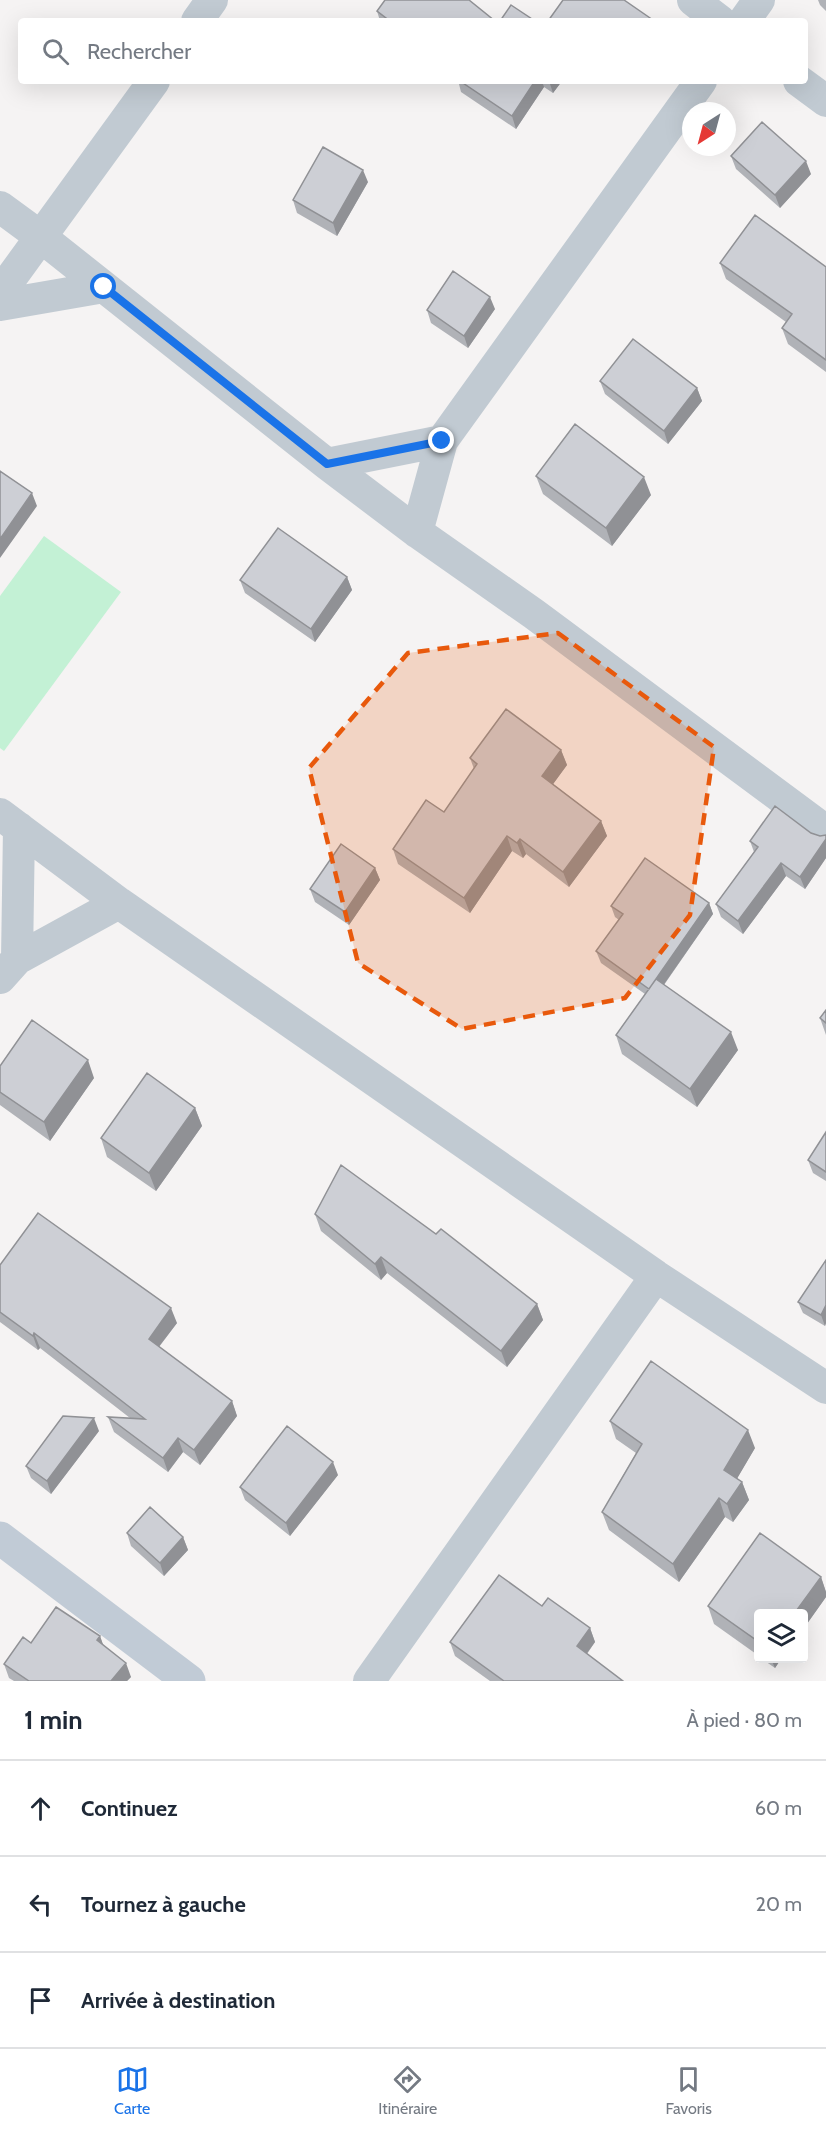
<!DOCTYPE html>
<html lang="fr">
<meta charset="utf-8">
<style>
:root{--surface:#fff;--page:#f2f2f3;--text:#1f2937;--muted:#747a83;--line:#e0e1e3;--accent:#1a73e8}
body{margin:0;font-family:Cabin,sans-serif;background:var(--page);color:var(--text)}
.controls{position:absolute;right:18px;bottom:18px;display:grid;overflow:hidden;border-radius:6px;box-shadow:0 6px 24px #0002}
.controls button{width:54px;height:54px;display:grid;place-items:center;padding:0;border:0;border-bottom:2px solid var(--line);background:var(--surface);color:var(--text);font:30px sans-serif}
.compass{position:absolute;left:682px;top:102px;width:54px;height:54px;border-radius:50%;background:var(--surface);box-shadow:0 6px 24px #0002;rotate:216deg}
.stop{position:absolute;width:18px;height:18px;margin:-14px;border:4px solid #1a73e8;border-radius:50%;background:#fff}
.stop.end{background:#1a73e8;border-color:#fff;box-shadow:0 2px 6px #0008}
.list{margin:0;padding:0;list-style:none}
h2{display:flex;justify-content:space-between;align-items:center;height:78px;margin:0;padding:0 24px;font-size:26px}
h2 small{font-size:20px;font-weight:400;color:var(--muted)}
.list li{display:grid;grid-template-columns:39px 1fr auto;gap:18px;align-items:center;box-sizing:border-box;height:96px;padding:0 24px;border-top:2px solid var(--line)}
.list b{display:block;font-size:22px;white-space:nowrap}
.list em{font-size:20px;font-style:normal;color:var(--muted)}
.icon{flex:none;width:33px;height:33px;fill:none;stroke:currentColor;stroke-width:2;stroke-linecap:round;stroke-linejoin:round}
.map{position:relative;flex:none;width:826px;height:1681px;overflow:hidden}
.search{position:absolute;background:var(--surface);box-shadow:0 6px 24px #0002;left:18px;right:18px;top:18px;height:66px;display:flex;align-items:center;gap:15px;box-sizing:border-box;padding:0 21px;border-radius:6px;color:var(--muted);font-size:22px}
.sheet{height:366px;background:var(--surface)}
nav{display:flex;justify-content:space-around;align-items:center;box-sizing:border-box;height:84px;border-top:2px solid var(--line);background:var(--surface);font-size:16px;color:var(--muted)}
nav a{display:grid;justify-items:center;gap:3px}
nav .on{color:var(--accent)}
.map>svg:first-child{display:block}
.green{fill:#c3f1d5}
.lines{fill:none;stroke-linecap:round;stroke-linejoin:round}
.minor{stroke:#c1cad2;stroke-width:32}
.secondary{stroke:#c1cbd6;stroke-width:33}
.wall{fill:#b0b2b7}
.shaded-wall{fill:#909195}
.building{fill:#cdcfd5;stroke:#909195;stroke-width:1.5}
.route{stroke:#1a73e8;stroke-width:8}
.marked{fill:#e8590c;fill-opacity:0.2;stroke:#e8590c;stroke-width:4.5;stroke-dasharray:12 8;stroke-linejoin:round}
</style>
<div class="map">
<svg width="826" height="1681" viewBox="0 0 826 1681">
<rect width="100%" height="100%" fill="#f5f3f3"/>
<!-- green -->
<path class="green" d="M44,536L121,592L4,751L0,748V596Z"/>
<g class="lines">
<!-- minor -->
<path class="minor" d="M693,0L720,21
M197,21L212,0
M744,21L759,0
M799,81L826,101
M0,207L41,237L327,464L417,532L534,614L826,831
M0,293L154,81
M0,305L104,287
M327,464L442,441
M417,532L442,441L701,81
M0,814L119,903L656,1276L826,1388
M17,959L19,828
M0,978L17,959L119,903
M369,1681L656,1276"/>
<!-- secondary -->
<path class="secondary" d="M0,1538L189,1681"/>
</g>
<!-- wall -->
<path class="wall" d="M818,0H826V11L820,5Z
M377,11L495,21H380Z
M455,81H562L553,93L544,87L516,129L461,92L459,84Z
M731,156L811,174L780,208L736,169Z
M368,182L337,236L297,213L293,200Z
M720,263L826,267V372L788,344L782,328L786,322L726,279Z
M495,309L468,348L431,323L427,310Z
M600,381L697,388L702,401L668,444L605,394Z
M536,476L651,495L612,546L543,494Z
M347,577L352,590L315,642L245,593L240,580Z
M561,750L567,765L553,784L601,821L607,836L569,887L526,854L523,858L512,851L470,913L398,864L393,849L444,812L474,769L470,758Z
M811,833L820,836L826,835V858L805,889L786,876L743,934L721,917L716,904L754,852L750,841Z
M375,868L380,880L349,925L315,902L310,889Z
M709,903L713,914L664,985L738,1050L697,1107L622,1054L616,1035L645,994L601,963L596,951L619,920L615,917L611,906Z
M826,1010V1035L820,1018Z
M0,1066L94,1078L50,1141L0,1105Z
M195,1108L202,1126L156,1191L107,1157L101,1138Z
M826,1132V1181L813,1173L808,1160Z
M315,1214L436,1234L537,1304L543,1320L507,1367L387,1273L381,1280L321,1231Z
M826,1260V1323L825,1326L803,1313L798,1302Z
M0,1265L177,1323L159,1347L232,1401L237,1416L200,1465L183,1452L168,1472L114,1432L108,1417L130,1418L40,1348L38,1350L0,1322Z
M610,1421L755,1448L737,1478L742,1482L749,1500L733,1522L725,1517L679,1582L609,1530L602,1512L636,1453L616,1439Z
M99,1431L51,1494L31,1478L26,1466Z
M338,1475L290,1536L245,1500L240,1487Z
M127,1533L183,1537L188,1550L164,1576L131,1546Z
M821,1577L826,1592V1597L804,1628V1614H759V1656L714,1624L708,1606Z
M542,1606L590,1628L595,1642L587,1654L623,1681H490L455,1656L450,1642Z
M100,1636L103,1645L131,1677L127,1681H14L9,1678L4,1664L31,1643Z
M762,1659H781L775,1668Z"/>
<!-- shaded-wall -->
<path class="shaded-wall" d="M535,81H542L544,87L516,129L512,116Z
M549,81H562L553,93Z
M806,161L811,174L780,208L775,195Z
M363,170L368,182L337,236L333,223Z
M490,297L495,309L468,348L464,336Z
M697,388L702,401L668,444L664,431Z
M644,477L651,495L612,546L606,528Z
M32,493L37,506L0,558V539Z
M347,577L352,590L315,642L311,629Z
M561,750L567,765L548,791L542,776Z
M601,821L607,836L569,887L563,872Z
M507,836L512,851L470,913L464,898Z
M520,839L526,854L523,858L517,843Z
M826,839V858L805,889L800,877Z
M781,863L786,876L743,934L738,921Z
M375,868L380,880L349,925L345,912Z
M709,903L713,914L653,1000L649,989Z
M731,1032L738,1050L697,1107L690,1089Z
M88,1060L94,1078L50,1141L44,1122Z
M195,1108L202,1126L156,1191L149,1173Z
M381,1257L387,1273L381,1280L375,1264Z
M537,1304L543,1320L507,1367L501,1351Z
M826,1305V1323L825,1326L821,1315Z
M171,1308L177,1323L154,1353L149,1339Z
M34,1333L40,1348L38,1350L33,1336Z
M232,1401L237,1416L200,1465L194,1450Z
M94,1418L99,1431L51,1494L47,1481Z
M748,1430L755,1448L731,1489L724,1470Z
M178,1438L183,1452L168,1472L163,1458Z
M333,1462L338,1475L290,1536L286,1523Z
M742,1482L749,1500L733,1522L727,1504Z
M719,1498L725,1517L679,1582L673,1564Z
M183,1537L188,1550L164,1576L160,1563Z
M821,1577L826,1592V1597L804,1628V1614H794Z
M590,1628L595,1642L582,1660L577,1646Z
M100,1636L105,1650L97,1640Z
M771,1659H781L775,1668Z
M126,1663L131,1677L127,1681H111Z"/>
<!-- building -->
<path class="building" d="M385,0H469L495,21H390L377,11Z
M563,0H624L653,20L652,21H548Z
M511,5L535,21H500Z
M460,81H535L512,116Z
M762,122L806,161L775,195L731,156Z
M323,147L363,170L333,223L293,200Z
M755,215L826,267V360L782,328L792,314L720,263Z
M453,271L490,297L464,336L427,310Z
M633,339L697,388L664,431L600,381Z
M575,424L644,477L606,528L536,476Z
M0,471L32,493L0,539Z
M278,528L347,577L311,629L240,580Z
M506,709L561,750L542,776L601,821L563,872L520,839L517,843L507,836L464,898L393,849L426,800L444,812L477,764L470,758Z
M775,806L811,833L820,836L826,835V839L800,877L781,863L738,921L716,904L758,847L750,841Z
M341,844L375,868L345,912L310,889Z
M645,858L709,903L649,989L596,951L623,914L611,906Z
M656,979L731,1032L690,1089L616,1035Z
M826,1010V1023L820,1018Z
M32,1020L88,1060L44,1122L0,1092V1066Z
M147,1073L195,1108L149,1173L101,1138Z
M826,1132V1172L808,1160Z
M341,1165L436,1234L441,1229L537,1304L501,1351L381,1257L375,1264L315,1214Z
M38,1213L171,1308L149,1339L232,1401L194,1450L178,1438L163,1458L108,1417L145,1419L34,1333L33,1336L0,1312V1265Z
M826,1260V1305L821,1315L798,1302Z
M651,1361L748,1430L724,1470L742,1482L727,1504L719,1498L673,1564L602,1512L642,1444L610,1421Z
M63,1416L94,1418L47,1481L26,1466Z
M287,1426L333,1462L286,1523L240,1487Z
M150,1507L183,1537L160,1563L127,1533Z
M760,1533L821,1577L794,1614H759V1642L708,1606Z
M499,1575L542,1606L548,1598L590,1628L577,1646L623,1681H504L450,1642Z
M56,1607L100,1636L97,1640L126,1663L111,1681H29L4,1664L23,1637L31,1643Z"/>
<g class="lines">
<!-- route -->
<path class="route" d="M104,287L327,464L442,441"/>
</g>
<!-- marked area -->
<path class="marked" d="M558,633L714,747L690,915L625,998L462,1029L358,963L309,768L408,653Z"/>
</svg>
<div class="controls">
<button><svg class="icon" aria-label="layers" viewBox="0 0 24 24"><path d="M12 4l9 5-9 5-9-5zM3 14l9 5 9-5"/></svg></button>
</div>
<svg class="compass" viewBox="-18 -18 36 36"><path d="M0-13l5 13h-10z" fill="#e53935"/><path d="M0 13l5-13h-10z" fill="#747a83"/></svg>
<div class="stop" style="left:104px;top:287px"></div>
<div class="stop end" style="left:442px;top:441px"></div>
<div class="search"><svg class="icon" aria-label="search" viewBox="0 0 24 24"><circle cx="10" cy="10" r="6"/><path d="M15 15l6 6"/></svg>Rechercher</div>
</div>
<section class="sheet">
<h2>1 min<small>À pied · 80 m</small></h2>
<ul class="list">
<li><svg class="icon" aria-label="ahead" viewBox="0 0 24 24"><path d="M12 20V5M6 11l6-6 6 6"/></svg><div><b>Continuez</b></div><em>60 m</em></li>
<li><svg class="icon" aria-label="left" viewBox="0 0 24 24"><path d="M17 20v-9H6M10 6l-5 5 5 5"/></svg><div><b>Tournez à gauche</b></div><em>20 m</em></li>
<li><svg class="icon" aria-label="arrive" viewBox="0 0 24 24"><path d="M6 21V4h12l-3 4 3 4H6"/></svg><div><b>Arrivée à destination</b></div></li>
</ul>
</section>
<nav>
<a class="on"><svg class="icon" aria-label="map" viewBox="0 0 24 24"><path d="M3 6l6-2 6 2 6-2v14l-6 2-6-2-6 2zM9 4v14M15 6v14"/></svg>Carte</a>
<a><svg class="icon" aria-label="directions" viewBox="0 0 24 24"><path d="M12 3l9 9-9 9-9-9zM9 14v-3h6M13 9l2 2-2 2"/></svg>Itinéraire</a>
<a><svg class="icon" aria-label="saved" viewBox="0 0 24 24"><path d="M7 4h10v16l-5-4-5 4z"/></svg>Favoris</a>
</nav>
